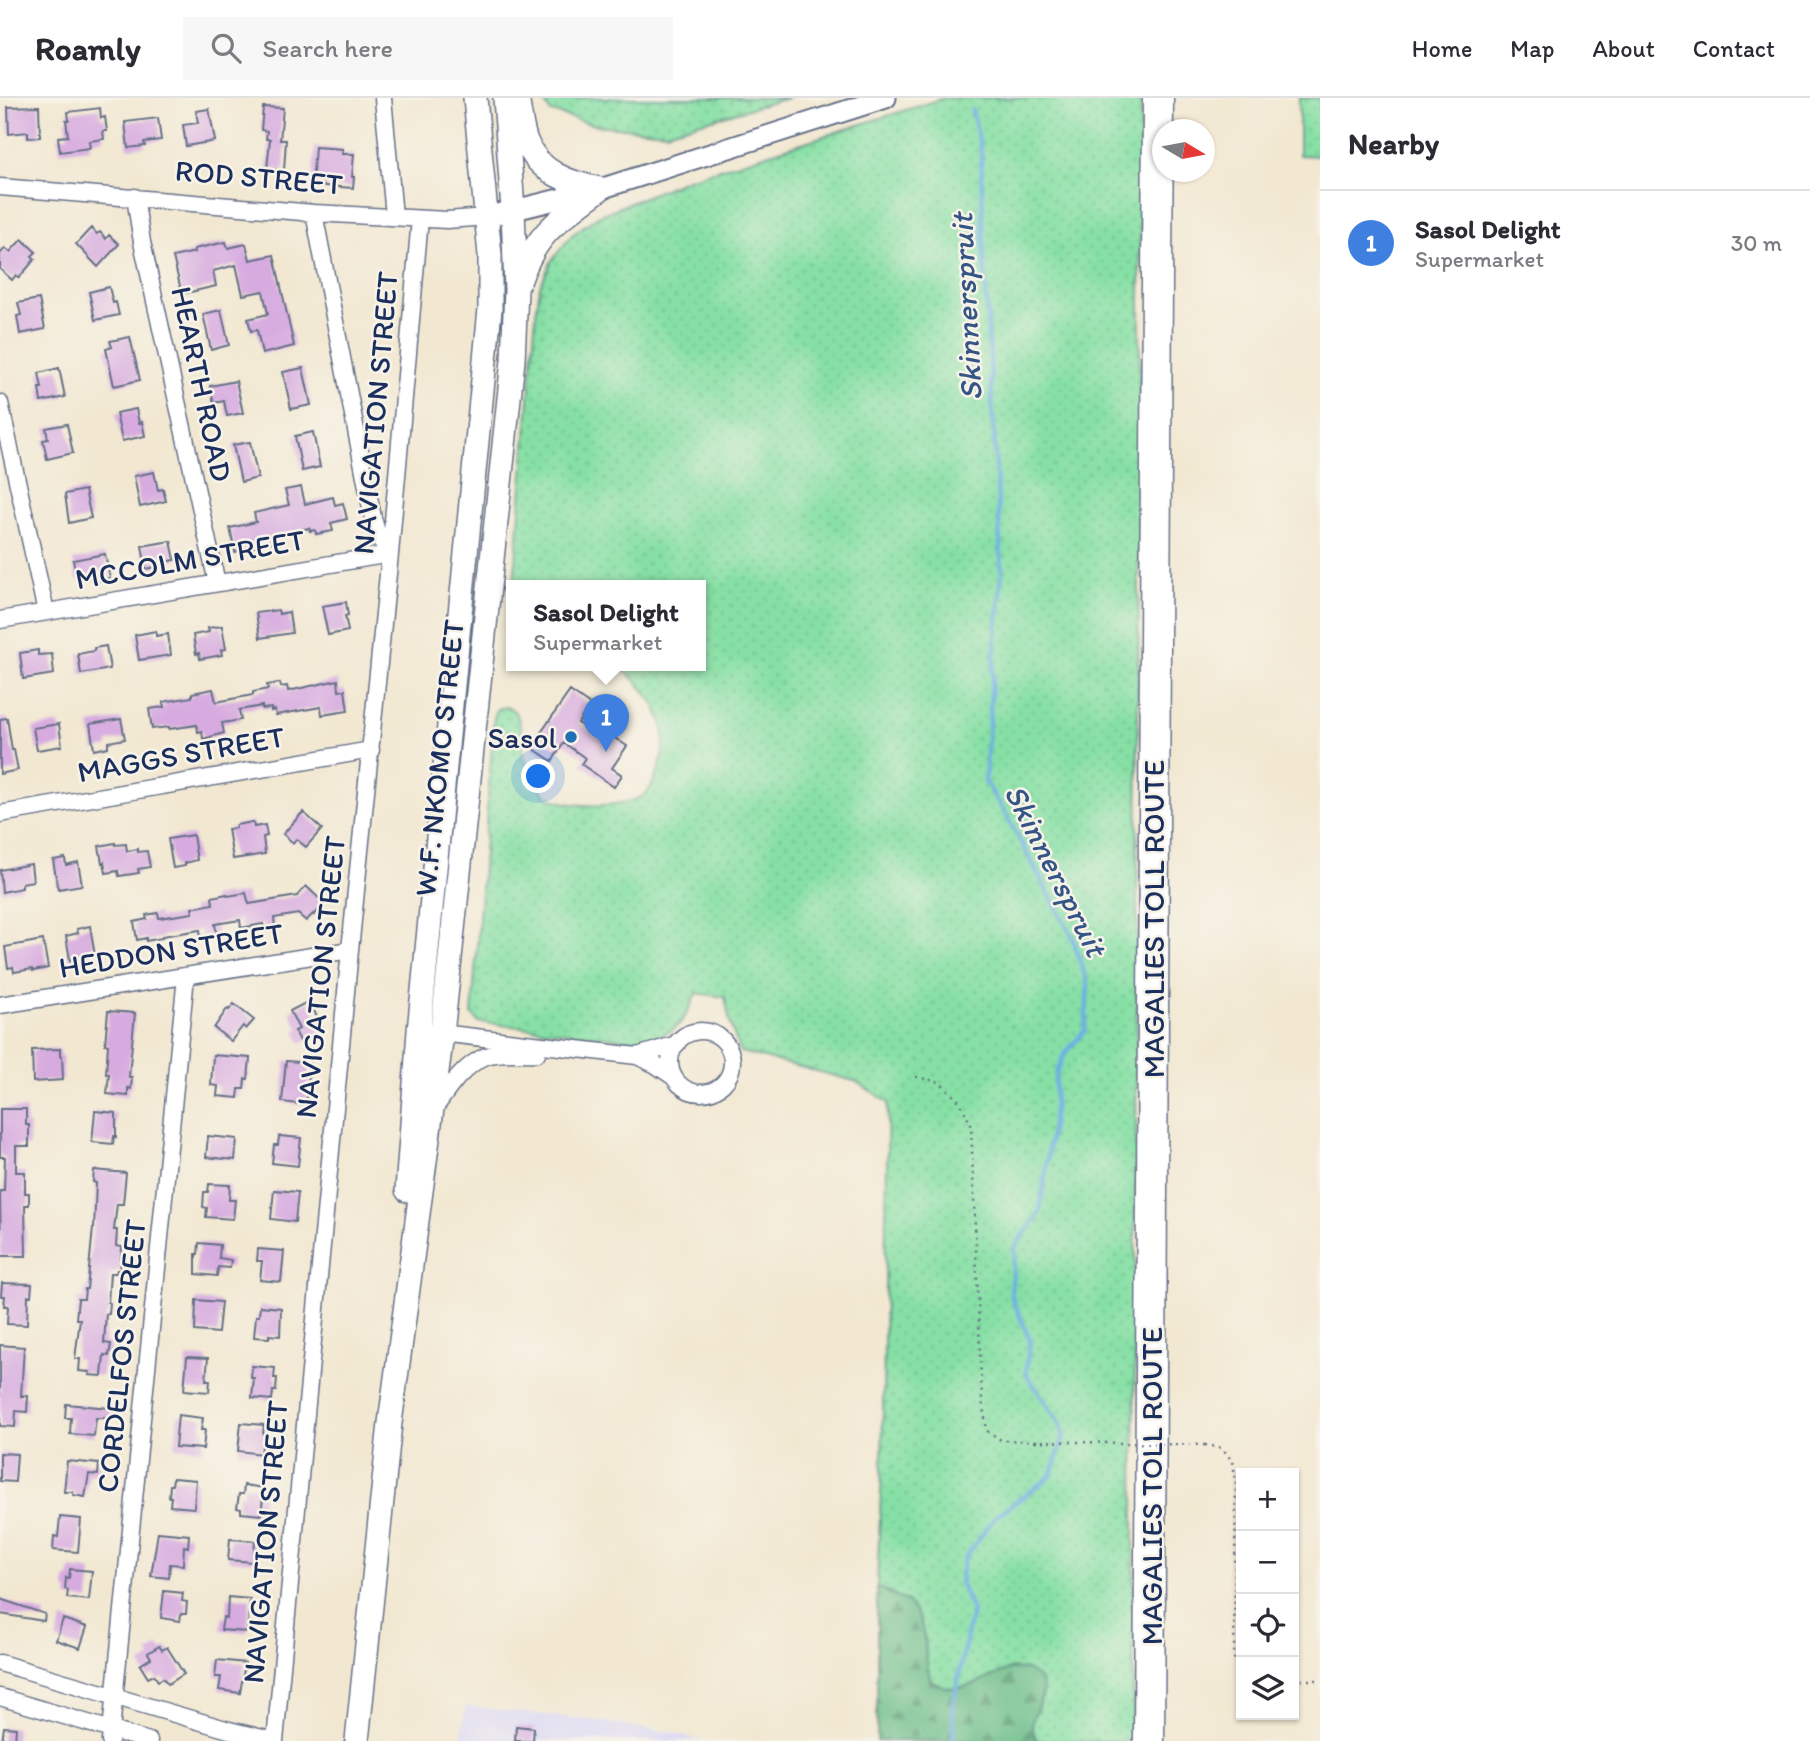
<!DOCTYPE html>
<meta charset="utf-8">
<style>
:root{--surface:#fff;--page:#f7f7f7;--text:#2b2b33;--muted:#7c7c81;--line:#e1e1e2;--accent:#b45309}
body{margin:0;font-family:Itim,sans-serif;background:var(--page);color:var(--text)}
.controls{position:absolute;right:21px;bottom:21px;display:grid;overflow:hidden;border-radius:0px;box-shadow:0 2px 5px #0004}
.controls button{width:63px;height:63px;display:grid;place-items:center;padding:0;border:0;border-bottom:2px solid var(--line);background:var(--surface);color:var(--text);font:35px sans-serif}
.compass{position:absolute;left:1152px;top:21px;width:63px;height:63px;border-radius:50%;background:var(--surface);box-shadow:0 2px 5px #0004;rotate:100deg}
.you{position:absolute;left:539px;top:679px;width:24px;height:24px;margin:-18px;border:5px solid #fff;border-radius:50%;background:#1a73e8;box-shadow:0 0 0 10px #1a73e833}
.badge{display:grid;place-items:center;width:46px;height:46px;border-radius:50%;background:var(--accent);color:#fff;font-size:23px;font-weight:700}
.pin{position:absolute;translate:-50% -58px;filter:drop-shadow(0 2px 4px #0008)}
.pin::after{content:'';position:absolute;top:37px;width:24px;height:21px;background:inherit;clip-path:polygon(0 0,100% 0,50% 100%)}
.popup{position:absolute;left:506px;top:482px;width:200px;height:91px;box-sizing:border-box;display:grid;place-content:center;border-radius:0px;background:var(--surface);filter:drop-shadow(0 2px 5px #0005);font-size:23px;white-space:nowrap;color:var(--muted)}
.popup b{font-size:26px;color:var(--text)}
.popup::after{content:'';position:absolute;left:50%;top:100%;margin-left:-14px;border:14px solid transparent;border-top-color:var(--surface)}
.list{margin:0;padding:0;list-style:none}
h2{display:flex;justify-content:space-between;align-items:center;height:91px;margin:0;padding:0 28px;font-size:30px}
h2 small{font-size:23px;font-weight:400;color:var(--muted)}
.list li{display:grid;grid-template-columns:46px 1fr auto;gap:21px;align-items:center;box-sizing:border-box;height:105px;padding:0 28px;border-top:2px solid var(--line)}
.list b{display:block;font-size:26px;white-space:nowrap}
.list p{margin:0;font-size:23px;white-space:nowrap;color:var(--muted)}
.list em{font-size:23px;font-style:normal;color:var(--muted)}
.icon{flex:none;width:38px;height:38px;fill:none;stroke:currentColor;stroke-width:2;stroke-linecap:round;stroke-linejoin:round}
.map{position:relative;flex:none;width:1320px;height:1643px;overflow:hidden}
header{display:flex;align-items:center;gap:42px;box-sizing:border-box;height:98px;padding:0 35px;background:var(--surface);border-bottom:2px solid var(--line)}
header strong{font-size:33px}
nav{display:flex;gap:38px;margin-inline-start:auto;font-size:24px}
.search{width:490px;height:63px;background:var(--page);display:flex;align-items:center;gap:18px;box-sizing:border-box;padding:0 24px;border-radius:0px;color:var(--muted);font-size:26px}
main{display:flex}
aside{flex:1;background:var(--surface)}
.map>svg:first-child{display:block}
.built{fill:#d9d7f7}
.grass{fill:url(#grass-dots);stroke:#508882;stroke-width:2}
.forest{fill:url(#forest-firs);stroke:#447674;stroke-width:2}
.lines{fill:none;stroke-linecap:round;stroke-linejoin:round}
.stream{stroke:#6eafe2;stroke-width:4.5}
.building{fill:#d7abe0}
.minor-casing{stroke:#667087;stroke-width:19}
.tertiary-casing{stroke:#667087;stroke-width:23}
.secondary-casing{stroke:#667087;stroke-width:26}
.motorway-casing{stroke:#667087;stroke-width:33}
.path{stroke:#667087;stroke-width:2.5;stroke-dasharray:2 5;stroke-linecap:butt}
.minor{stroke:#fff;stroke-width:16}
.tertiary{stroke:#fff;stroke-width:19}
.secondary{stroke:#fff;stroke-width:23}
.motorway{stroke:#fff;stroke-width:30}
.path-bridge{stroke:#667087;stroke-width:2.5;stroke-dasharray:2 5;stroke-linecap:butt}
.poi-dot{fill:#1f6fb2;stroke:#f7f3e8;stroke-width:2.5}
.labels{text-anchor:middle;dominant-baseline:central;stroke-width:5;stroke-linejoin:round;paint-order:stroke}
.street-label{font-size:30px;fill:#1b2f5e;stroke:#f7f3e8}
.poi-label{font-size:30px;fill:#1b2f5e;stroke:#f7f3e8;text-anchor:end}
.water-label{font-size:32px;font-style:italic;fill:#345586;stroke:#f7f3e8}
</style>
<header>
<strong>Roamly</strong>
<div class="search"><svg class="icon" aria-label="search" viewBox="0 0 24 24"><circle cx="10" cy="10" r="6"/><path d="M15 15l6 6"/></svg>Search here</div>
<nav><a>Home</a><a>Map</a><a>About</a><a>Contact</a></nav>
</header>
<main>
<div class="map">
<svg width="1320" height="1643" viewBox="0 0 1320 1643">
<defs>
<pattern id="grass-dots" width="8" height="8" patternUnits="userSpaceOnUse" patternTransform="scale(1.75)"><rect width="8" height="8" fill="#86e0a5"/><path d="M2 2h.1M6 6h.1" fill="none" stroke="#73c090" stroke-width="1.8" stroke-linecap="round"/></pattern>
<pattern id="forest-firs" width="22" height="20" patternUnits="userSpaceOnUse" patternTransform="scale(1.75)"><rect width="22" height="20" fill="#6cbe8a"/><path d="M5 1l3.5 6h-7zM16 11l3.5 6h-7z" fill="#589b74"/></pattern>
</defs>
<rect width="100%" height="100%" fill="#f7f3e8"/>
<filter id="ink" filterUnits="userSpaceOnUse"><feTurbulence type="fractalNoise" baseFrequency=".0143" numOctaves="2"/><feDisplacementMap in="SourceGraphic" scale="14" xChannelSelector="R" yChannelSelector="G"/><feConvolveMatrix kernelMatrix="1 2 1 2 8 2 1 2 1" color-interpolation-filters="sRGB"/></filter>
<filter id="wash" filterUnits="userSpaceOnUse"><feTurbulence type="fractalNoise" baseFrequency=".00686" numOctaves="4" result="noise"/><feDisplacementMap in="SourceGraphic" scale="28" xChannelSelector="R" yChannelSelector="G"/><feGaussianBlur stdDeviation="1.57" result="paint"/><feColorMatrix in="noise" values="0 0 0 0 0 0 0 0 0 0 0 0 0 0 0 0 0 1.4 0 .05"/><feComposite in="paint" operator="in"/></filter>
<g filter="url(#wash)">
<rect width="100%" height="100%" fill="#f2e8d2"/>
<!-- built -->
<path class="built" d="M465,1608L597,1623L674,1635L702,1643H461Z"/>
<!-- grass -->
<path class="grass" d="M541,0H788L666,34L595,27L551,14Z
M944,0H1141L1133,1643H1037L1032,1630L1033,1619L1043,1597L1041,1586L1012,1570L963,1591H947L931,1584L927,1572L925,1540L907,1504L877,1489L882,1370L888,1004L855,983L740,954L730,925L725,899L696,895C684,928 675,936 639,943L478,924L472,916L494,620L497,611C525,600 520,643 524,658C527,671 534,685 544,695C562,712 622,710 643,698C650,694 654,683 657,676C676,628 655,599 620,568H700V488H514L536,215L540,188L552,162L572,137L598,118L688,81Z
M1299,0H1320V58L1299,57Z"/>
<!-- forest -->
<path class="forest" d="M877,1489C886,1494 898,1498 907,1504C929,1521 923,1560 931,1583C972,1608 1001,1557 1030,1574C1057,1589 1033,1608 1032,1627C1032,1633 1035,1638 1037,1643H877Z"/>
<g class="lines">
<!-- stream -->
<path class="stream" d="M954,1643L952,1612L972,1513L960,1484L964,1461L995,1419L1051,1378L1064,1338L1059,1324L1026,1276L1030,1242L1011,1197L1015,1149L1040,1114L1054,1012L1056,976L1064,957L1085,932L1088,887L1072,838L1006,717L985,683L993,570L1002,477L984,157L981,51L972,12"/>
</g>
<g id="blocks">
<!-- building -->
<path class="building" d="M39,8L40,39L28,40V34L9,36L8,9Z
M263,9L283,10L280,42H286L284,72L267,71L270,41H266L267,33L261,32Z
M100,10L101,20L105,19L107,33H103L104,41L89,43L90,50L60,54L58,39L68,38L66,22H69L68,14Z
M209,11L215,43L186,48L183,27L198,25L196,13Z
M158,20L161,42L144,44L145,48L128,50L125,24Z
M315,49L343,51L342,56H354L352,79H354L353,90L312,87Z
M91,130L97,136L100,134L106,141L109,137L119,146L98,169L76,146Z
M22,141L36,154L32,158L35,161L19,180L16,177L12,182L0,171V156L5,150L10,154Z
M226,144L228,150L246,146L250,162L274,157L294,248L262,256L257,232L251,233L248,221L268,216L263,193L243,197L236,167L213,173L216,188L182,196L173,159L195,154L194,151Z
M109,189L113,205L116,204L119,217L95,222L89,194Z
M39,201L45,231L20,236L17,218L21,217L18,205Z
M221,212L229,247L211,252L203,216Z
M130,239L140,282L114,288L106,251L112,249L110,243Z
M59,270L65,299L41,304L39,290H42L39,275Z
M303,270L311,307L291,311L283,274Z
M236,283L243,315L227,318L224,303L214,305L210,288Z
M136,311L139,325L142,324L145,338L122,343L116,315Z
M67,326L73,355L47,361L43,342L48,341L46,330Z
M313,334L320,369L302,373L295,338Z
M250,344L258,380L241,384L233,347Z
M154,374L158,392L163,391L166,403L140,409L134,378Z
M301,389L305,406L333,399L335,407L343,405L347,421L331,425L333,433L316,436L315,432L310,433L309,430L275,438L276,443L235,454L230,430L256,424L254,415L289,407L285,392Z
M85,392L91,420L69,425L65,396Z
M171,443L175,462L159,465L160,468L146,471L142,448Z
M105,456L110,480L94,484L92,479L77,482L73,462Z
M346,504L348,517L345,518L348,533L328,537L322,508Z
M278,512L279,516L289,514L292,535L260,540L256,515Z
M222,528L226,551L221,552L222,557L200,561L199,555L196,556L193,537L209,534L208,530Z
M156,533V538L168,536L171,557L139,562L135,537Z
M106,548L110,571L81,576L78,556L94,553V550Z
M38,552V557L52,556L54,576L23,581L20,555Z
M338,582L339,593L345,592L348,613L322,617L321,609L276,617L275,612L271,613V610L262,611V608L239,612L241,622L222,625L224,635L203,641L202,633L198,634L197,627L169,631V629L152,631L149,611L164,609L163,604L192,599V595L213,591L216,604L253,597V594L268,591L267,587L280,585L281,589L287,588L288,593Z
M570,593L590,607L578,625L599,640L604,633L627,648L612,670L622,677L614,689L581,666L585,660L564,645L552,663L531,649Z
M7,620L12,652H14L18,672L0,676V621Z
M121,621L125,641L108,644V649L94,652L90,626Z
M59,626L62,648L37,652L33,630Z
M303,714L322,731L306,749L296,741L293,745L283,736Z
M253,724L254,729L265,727L267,738L263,739L265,756L233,761L228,731L236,730V727Z
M193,737L197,762L185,765V768L173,770L168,741Z
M115,745V747L126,746L127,753L138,751V754L147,753L150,769L138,771L139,775L119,778L118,773L106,775L104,764L102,765L99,748Z
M65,760L66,767L78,764L82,787L58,791L53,762Z
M31,766L33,783L22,785V790L2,794L0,772Z
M306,788L325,806L314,817L313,816L306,823L298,816L274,820L275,830L264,832L263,826L241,830L240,822L215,826L217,838L201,841L200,832L162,838V840L146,843V840L137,842L134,824L147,821L146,817L158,815L159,820L193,815L192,810L213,806L212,799L227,796L228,798L246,795L249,806L297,798Z
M90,828L95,858L70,862L66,838L78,835L77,831Z
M43,842L48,870L33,873L32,871L14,874L13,869L8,870L5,849Z
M309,903L324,933L301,945L295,933L299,931L290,913Z
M234,906L254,922L246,931L243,928L231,943L214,930L227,911L229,912Z
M108,913L135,915L130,967L129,979H132L131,991L128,990V998L107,996L109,976H106L108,947L105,946Z
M60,951V958H62L63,982L33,984L32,952Z
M213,957L250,960L248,981H245L244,991H239L238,1000L217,998L218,988L211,987Z
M286,963L310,965L308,987H312L310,999L307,998L306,1007L282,1004Z
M0,1011H26V1027H29V1048H16V1074H25V1095H29V1107H25L26,1158H1L0,1093H4L5,1059H0Z
M95,1013L116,1015V1039L114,1038L113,1046L92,1044Z
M208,1038L237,1041L235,1062L206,1059Z
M279,1038L301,1040L298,1068L272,1065L274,1047H278Z
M94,1072L126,1075L123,1106H117L114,1132H117L116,1148L122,1149L120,1172H117L116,1175H110L108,1204L110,1205L109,1216H106L104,1245L111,1246L109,1258L104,1257L102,1278L89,1277L90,1274L79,1273L80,1261H75L80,1221H76L78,1201H84L85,1191H87L93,1130H94L96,1085L93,1084Z
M209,1086L230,1087L229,1102H235L233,1121L206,1119L207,1110L203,1109L204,1094H208Z
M274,1092L298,1094L295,1124L271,1121Z
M199,1145L220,1147L219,1160L231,1162L230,1170L218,1169L217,1178L196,1176V1156H198Z
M258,1151L284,1153L281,1184L260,1182L262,1163H257Z
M2,1185L32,1186L31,1198H28L27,1227L7,1226L8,1208H4L5,1198H1Z
M196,1202L221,1204L218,1235L195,1233Z
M260,1208L281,1210L280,1238L269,1237V1240L254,1239L256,1218H259Z
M0,1247L24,1249L21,1298H28L27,1314L16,1313L15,1329L0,1328Z
M187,1259L208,1260L206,1282H210L209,1294L184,1292Z
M252,1268L275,1270L274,1280H277L276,1293H273L272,1302L252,1300L254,1280H251Z
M66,1306L120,1311L119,1320H96L94,1338L70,1336L71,1320H65Z
M178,1317L203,1320L201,1332H205L203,1351L175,1349Z
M241,1325L264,1327L263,1336H266L265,1348H262L261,1356L238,1353Z
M0,1355L17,1356L15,1384L0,1383Z
M67,1363L99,1366L98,1377L89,1376L85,1399L73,1397V1394H64Z
M173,1380L196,1382L194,1410L170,1408L171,1399H169L170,1387H172Z
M244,1387L264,1390L261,1417L241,1415V1411L237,1410L239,1396H243Z
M60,1419L81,1421L78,1454L53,1452L54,1438L58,1439Z
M158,1434L189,1437L188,1449L184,1448L183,1467L170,1466L169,1480L151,1478Z
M230,1441L255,1443L253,1464L228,1462Z
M70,1471L92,1473L89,1502L67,1500L68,1492L65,1491L66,1479L69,1480Z
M164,1493L183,1495L182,1503L187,1504L186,1516H181L180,1523L161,1520Z
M228,1499L250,1501L247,1534L221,1532L223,1519L227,1520Z
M0,1501L45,1516L44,1523L0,1516Z
M63,1521L87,1529L80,1550L56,1542Z
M159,1548L162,1552L167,1549L184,1576L168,1586L163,1580L158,1583L154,1577L148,1580L140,1567L151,1560L148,1555Z
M217,1562L245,1565L240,1595L219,1592L221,1579H215Z
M516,1628L534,1630L533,1643H515Z
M4,1629L16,1630L15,1643H2Z"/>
</g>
</g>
<g filter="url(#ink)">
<use href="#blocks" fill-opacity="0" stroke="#667087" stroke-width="2"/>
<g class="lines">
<defs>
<path id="minor" d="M383,0L394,118
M0,89L314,115L447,122L486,119
M135,99L142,144L217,485
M0,305L46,514
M0,522L390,456L378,438L373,420L314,115
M0,716L371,652
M0,907L350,852
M670 964a31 31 0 1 1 62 0a31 31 0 1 1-62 0Z
M432,934L637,958L656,967L674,979
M637,958L677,946
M435,1010C448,991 464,967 486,958C501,953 521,956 537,955
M0,1565L229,1632L275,1643
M0,1599L149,1643
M110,1643L186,878
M275,1643L350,852L390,456L420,121"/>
<path id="tertiary" d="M486,119L600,91L886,0"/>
<path id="secondary" d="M517,0C520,14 521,30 526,43C538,75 570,85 600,91
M519,184C535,135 561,120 600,91
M407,1092L419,933L490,211V157L475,0
M357,1643L390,1325L442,936L513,262L516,192L513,112L505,0"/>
<path id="motorway" d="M1149,1643L1158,0"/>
</defs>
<!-- minor casing -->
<use href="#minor" class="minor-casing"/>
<!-- tertiary casing -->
<use href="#tertiary" class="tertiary-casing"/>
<!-- secondary casing -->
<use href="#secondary" class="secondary-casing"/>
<!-- motorway casing -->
<use href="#motorway" class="motorway-casing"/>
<!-- path -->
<path class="path" d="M916,979L940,984L960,1004L971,1027L982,1302L987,1333L1001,1342L1035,1343
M1205,1347L1222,1350L1233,1364L1236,1386L1234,1560L1241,1573
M1294,1582H1320"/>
<!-- minor -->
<use href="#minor" class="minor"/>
<!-- tertiary -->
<use href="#tertiary" class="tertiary"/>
<!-- secondary -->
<use href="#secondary" class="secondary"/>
<!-- motorway -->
<use href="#motorway" class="motorway"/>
<!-- path-bridge -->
<path class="path-bridge" d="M1035,1343L1205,1347"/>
</g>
</g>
<!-- markers -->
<circle class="poi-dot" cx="571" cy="639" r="7"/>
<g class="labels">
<!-- street labels -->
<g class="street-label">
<text transform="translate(259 79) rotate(5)">ROD STREET</text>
<text transform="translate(202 286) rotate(78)">HEARTH ROAD</text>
<text transform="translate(375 315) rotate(-85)">NAVIGATION STREET</text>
<text transform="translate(190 461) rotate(-10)">MCCOLM STREET</text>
<text transform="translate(181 656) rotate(-10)">MAGGS STREET</text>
<text transform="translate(439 660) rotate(-84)">W.F. NKOMO STREET</text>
<text transform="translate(1153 821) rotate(-90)">MAGALIES TOLL ROUTE</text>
<text transform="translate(171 852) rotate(-9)">HEDDON STREET</text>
<text transform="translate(320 879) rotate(-84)">NAVIGATION STREET</text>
<text transform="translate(121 1258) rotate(-84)">CORDELFOS STREET</text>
<text transform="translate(1151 1388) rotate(-90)">MAGALIES TOLL ROUTE</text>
<text transform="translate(265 1444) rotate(-85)">NAVIGATION STREET</text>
</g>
<!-- poi labels -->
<g class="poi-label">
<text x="557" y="639">Sasol</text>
</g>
<!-- water labels -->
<g class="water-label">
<text transform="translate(966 209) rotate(-93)">Skinnerspruit</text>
<text transform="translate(1056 772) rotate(63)">Skinnerspruit</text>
</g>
</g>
</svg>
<div class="controls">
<button>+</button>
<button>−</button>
<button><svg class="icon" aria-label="locate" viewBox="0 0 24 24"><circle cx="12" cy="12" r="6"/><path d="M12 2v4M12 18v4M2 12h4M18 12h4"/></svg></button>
<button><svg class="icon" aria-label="layers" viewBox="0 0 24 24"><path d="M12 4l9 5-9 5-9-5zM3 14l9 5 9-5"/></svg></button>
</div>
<svg class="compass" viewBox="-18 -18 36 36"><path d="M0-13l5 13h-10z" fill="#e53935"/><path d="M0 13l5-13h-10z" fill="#7c7c81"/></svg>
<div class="you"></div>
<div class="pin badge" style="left:606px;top:654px;background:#3f7fe0">1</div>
<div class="popup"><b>Sasol Delight</b>Supermarket</div>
</div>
<aside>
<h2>Nearby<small></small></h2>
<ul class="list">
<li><span class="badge" style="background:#3f7fe0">1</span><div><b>Sasol Delight</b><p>Supermarket</p></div><em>30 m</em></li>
</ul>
</aside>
</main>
